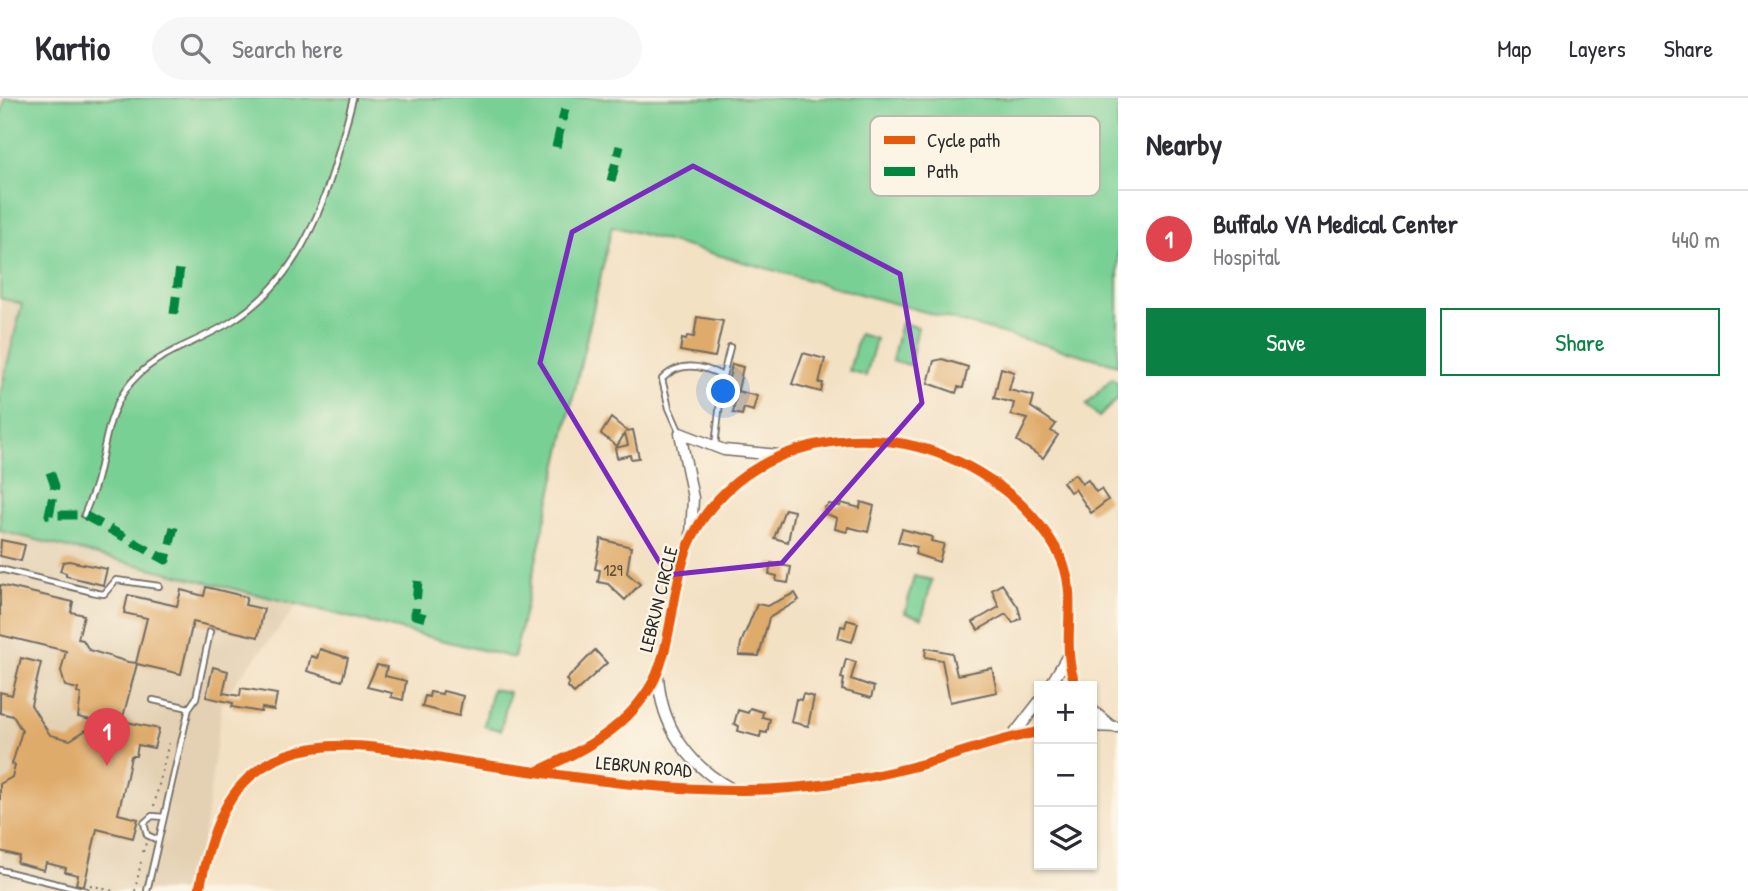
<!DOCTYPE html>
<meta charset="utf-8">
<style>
:root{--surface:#fff;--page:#f7f7f7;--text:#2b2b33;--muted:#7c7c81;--line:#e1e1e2;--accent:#0b8043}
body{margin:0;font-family:"Patrick Hand",sans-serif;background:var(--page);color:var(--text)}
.controls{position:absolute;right:21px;bottom:21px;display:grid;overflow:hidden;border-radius:0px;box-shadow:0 2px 5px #0004}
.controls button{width:63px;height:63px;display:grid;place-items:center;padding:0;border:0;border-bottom:2px solid var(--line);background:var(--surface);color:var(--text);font:35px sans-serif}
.you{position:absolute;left:724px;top:294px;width:24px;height:24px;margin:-18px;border:5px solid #fff;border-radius:50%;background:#1a73e8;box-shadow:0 0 0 10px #1a73e833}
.badge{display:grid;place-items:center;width:46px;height:46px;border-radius:50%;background:var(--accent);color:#fff;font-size:23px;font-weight:700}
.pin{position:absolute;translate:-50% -58px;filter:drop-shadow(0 2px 4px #0008)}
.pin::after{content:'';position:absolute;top:37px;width:24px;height:21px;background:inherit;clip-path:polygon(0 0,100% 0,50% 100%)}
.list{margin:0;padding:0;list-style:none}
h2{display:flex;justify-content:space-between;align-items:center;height:91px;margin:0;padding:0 28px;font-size:30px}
h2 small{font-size:23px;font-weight:400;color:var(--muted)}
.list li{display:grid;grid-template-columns:46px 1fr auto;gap:21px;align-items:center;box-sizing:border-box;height:98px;padding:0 28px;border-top:2px solid var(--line)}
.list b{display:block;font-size:26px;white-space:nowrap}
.list p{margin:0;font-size:23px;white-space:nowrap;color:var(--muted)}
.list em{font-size:23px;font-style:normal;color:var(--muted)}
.actions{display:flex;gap:14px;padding:21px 28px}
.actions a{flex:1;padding:16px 0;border:2px solid var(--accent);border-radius:0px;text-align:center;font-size:24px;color:var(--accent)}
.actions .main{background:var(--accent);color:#fff}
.icon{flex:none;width:38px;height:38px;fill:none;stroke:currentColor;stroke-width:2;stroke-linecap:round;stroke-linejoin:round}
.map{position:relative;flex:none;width:1118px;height:793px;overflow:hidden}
header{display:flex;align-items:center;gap:42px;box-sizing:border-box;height:98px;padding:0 35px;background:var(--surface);border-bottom:2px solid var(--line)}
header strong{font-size:33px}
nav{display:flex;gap:38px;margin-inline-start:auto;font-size:24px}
.search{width:490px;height:63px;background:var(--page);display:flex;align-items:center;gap:18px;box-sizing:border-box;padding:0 24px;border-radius:38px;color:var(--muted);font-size:26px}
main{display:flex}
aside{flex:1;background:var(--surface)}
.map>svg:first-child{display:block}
.built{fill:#e4d1b4}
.green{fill:#79d094;stroke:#527e60;stroke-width:2}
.building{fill:#dfab6b}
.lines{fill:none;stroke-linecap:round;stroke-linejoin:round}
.lane-casing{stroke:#716b61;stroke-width:8}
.street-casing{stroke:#716b61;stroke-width:13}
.path{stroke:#716b61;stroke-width:2;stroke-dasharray:2 5;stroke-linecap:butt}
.lane{stroke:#fff;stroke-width:4.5}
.street{stroke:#fff;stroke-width:10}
.quiet{stroke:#00873e;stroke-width:9;stroke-dasharray:18 9;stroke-linecap:butt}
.cycleway-casing{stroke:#fcf5e5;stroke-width:15}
.cycleway{stroke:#e8590c;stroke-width:10}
.marked{fill:none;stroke:#7b2cbf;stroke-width:5;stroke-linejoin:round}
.labels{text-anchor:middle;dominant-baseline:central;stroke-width:5;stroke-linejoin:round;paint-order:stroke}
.number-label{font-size:16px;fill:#584b3b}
.street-label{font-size:19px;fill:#2b2b2b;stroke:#fcf5e5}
.key{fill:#fcf5e5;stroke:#bdb8ad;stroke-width:2}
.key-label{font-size:19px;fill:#2b2b2b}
</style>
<header>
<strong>Kartio</strong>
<div class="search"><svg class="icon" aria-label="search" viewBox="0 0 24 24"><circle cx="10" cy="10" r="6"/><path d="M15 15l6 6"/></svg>Search here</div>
<nav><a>Map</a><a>Layers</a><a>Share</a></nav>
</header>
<main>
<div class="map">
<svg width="1118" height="793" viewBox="0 0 1118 793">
<rect width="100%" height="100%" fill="#fcf5e5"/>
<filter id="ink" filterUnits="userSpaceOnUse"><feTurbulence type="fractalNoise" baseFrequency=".0143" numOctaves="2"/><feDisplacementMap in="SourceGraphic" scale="14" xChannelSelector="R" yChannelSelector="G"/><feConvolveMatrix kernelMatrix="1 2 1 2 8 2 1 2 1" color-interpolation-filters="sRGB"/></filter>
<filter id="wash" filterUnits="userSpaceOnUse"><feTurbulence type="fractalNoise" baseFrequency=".00686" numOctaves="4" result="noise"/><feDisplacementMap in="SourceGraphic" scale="28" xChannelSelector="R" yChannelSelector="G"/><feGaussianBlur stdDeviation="1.57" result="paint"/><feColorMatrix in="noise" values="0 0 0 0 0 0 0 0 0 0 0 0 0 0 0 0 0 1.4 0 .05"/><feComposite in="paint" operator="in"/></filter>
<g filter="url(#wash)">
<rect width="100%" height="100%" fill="#f3e1c4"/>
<!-- built -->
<path class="built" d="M0,200L22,205L0,296Z
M0,433L297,508L223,600L204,736L191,793H0Z"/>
<!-- green -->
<path class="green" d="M5,0H1118V267L612,128L514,560L0,433V296L22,206L0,200V21Z
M901,225L918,229L910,267L892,263Z
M859,236L876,241L866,278L849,273Z
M1112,280L1118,285V300L1099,319L1086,307Z
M914,478L932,482L922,520L905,515Z
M492,591L509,594L501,632L484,628Z"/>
<g id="blocks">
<!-- building -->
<path class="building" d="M697,219L723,223L715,259L680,253L682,241L686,242L687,238L694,239Z
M803,255L825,261L819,285H823L821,294L792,286Z
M942,261L968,269L963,290L958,289L956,295L928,285L934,263Z
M732,266L743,269L738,292L727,289Z
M1001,270L1014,274L1009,292L1034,298L1031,309L1056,326L1051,333L1058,337L1043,360L1017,343L1028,321L1011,317L1014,305L994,300Z
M737,293L757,298L753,313L744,310L742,317L733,315Z
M611,320L627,333L633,332L639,360L631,361L630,357L617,360L615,350L628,347L625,335L617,348L601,336Z
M1075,376L1082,386L1088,382L1096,394L1101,391L1108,402L1091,415L1075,391L1070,394L1063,384Z
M861,404L874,408L868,434L848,429L847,434L835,431L837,420L826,416L824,410L829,406L840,408L841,405L860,410Z
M785,411L794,413L788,444L774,440Z
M902,431L932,439L931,443L944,446L939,464L915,456L917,449L898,444Z
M601,441L631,449L627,475L640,486L625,502L608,486L598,484L600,472L595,471Z
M1,442L25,447L21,463L0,458Z
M69,463L107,471L103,487L66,478V475L60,473L63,464Z
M771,465L791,469L788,485L776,483L777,478L769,476Z
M1002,486L1018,509L1021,520L1013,525L1006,516L978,532L973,524L999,509L992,492Z
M0,487L73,504L71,514L84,517L78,541L83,542L89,552L128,564L136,565L147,520L124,515L128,497L177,508L181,492L204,498L206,489L247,499L245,507L264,511L258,539L193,524L181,576L137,566L122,623L159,631L154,650L138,647L136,658H131L127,678L118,716L138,721L133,740L97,731L84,788L76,786L78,777L65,774L66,770L46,765L44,772L17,765L19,758L0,753V686L12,679L15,667L12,666L22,633L13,618L0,615V594L12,597L21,560L41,565L31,607L50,637L70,642L99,624L78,619L81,596L77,595L78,591L65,588L61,573L66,553L0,537Z
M795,495L799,502L769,520L759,558L739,557L741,545L757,506L767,508Z
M847,522L858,525L852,544L838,540L841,528L845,529Z
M926,550L952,555L957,577L992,570L997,594L950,604L942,562L925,559Z
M320,551L348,560L342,583L307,573L311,558L317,560Z
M595,552L607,565L574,595L567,588L569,585L566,582Z
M846,561L856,564L851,581L874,589L871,600L842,592L844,581L841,580Z
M377,567L387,569L385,578L406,583L403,602L391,599L392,595L367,589Z
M213,569L228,573L223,595L240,598L241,590L277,596L274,612L262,610L261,614L232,609L233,605L206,599Z
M443,593L463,598L459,618L422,609L425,598L429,599L430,594L442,596Z
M803,596L814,599L808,628L791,624L796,601L801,602Z
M750,610L763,614L762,619L770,621L767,635L761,634L760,639L738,633L739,628L734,626L738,612L748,615Z"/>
</g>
</g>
<g filter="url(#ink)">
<use href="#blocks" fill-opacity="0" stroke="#716b61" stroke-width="2"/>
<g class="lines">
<defs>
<path id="lane" d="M723,278L730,249
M680,335L669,310L662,281C679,263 702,267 723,278L715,348
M84,417C89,404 95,391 98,377C105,348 108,316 126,291C152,254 195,247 232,223C311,174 331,84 353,0
M0,471L97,495L104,496L116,482L159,488
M153,602L189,610
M158,742L147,737L144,725L152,718L164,719
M0,772L86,793
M147,793L189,610L196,600L210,534"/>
<path id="street" d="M680,335L693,400L691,438
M680,335L724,352L779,357
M658,578C661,628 688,667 732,691
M1050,588L1067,559
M1092,612L1111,628
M1092,628L1118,629
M1012,639L1039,604
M539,673C584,652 628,630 653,583C672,547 671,490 687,450C723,360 830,325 918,349C975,364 1029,402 1058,454C1082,498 1058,545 1076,588
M199,793C211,736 225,680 286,657C345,635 419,658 480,666C564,678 648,691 733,692C792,693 854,684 912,669C954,658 996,641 1039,634"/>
</defs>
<!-- lane casing -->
<use href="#lane" class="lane-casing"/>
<!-- street casing -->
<use href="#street" class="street-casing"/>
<!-- path -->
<path class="path" d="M154,708L170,640
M143,754L146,745
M90,787L113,793
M135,793L141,764"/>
<!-- lane -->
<use href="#lane" class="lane"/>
<!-- street -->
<use href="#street" class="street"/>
<!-- quiet -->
<path class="quiet" d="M556,49L565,11
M611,83L620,48
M174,216L180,169
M50,374L55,388L49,417H84L166,462L176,421
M418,483L415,517L426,520"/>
<defs>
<path id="cycleway" d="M538,673C584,652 628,630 653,584C672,548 672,490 687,451C723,360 830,325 918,349C975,364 1029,402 1058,454C1082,498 1058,545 1076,588
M199,793C211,736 225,680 286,657C345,635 419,658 480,666C564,678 648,691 733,692C792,693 854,684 912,669C954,658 996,641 1039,634"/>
</defs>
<!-- cycleway casing -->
<use href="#cycleway" class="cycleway-casing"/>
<!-- cycleway -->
<use href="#cycleway" class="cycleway"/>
</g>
</g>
<!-- marked area -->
<path class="marked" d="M693,68L900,176L922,305L782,465L667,477L540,265L572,134Z"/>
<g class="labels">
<!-- number labels -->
<g class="number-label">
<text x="613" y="472">129</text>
</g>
<!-- street labels -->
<g class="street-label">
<text transform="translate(658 501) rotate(-76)">LEBRUN CIRCLE</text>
<text transform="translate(644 668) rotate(5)">LEBRUN ROAD</text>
</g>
</g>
<!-- legend -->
<rect x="870" y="18" width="230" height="80" rx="10" class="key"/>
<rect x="884" y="38" width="31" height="8" fill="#e8590c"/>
<rect x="884" y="69" width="31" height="9" fill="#00873e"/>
<g class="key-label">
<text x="927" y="49">Cycle path</text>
<text x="927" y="80">Path</text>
</g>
</svg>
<div class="controls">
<button>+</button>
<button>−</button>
<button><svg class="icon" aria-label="layers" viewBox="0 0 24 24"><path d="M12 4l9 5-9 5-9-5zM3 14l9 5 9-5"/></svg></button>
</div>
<div class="you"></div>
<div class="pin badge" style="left:107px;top:668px;background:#e0444e">1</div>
</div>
<aside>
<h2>Nearby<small></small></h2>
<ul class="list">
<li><span class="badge" style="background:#e0444e">1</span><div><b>Buffalo VA Medical Center</b><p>Hospital</p></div><em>440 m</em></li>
</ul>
<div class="actions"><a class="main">Save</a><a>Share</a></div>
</aside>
</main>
